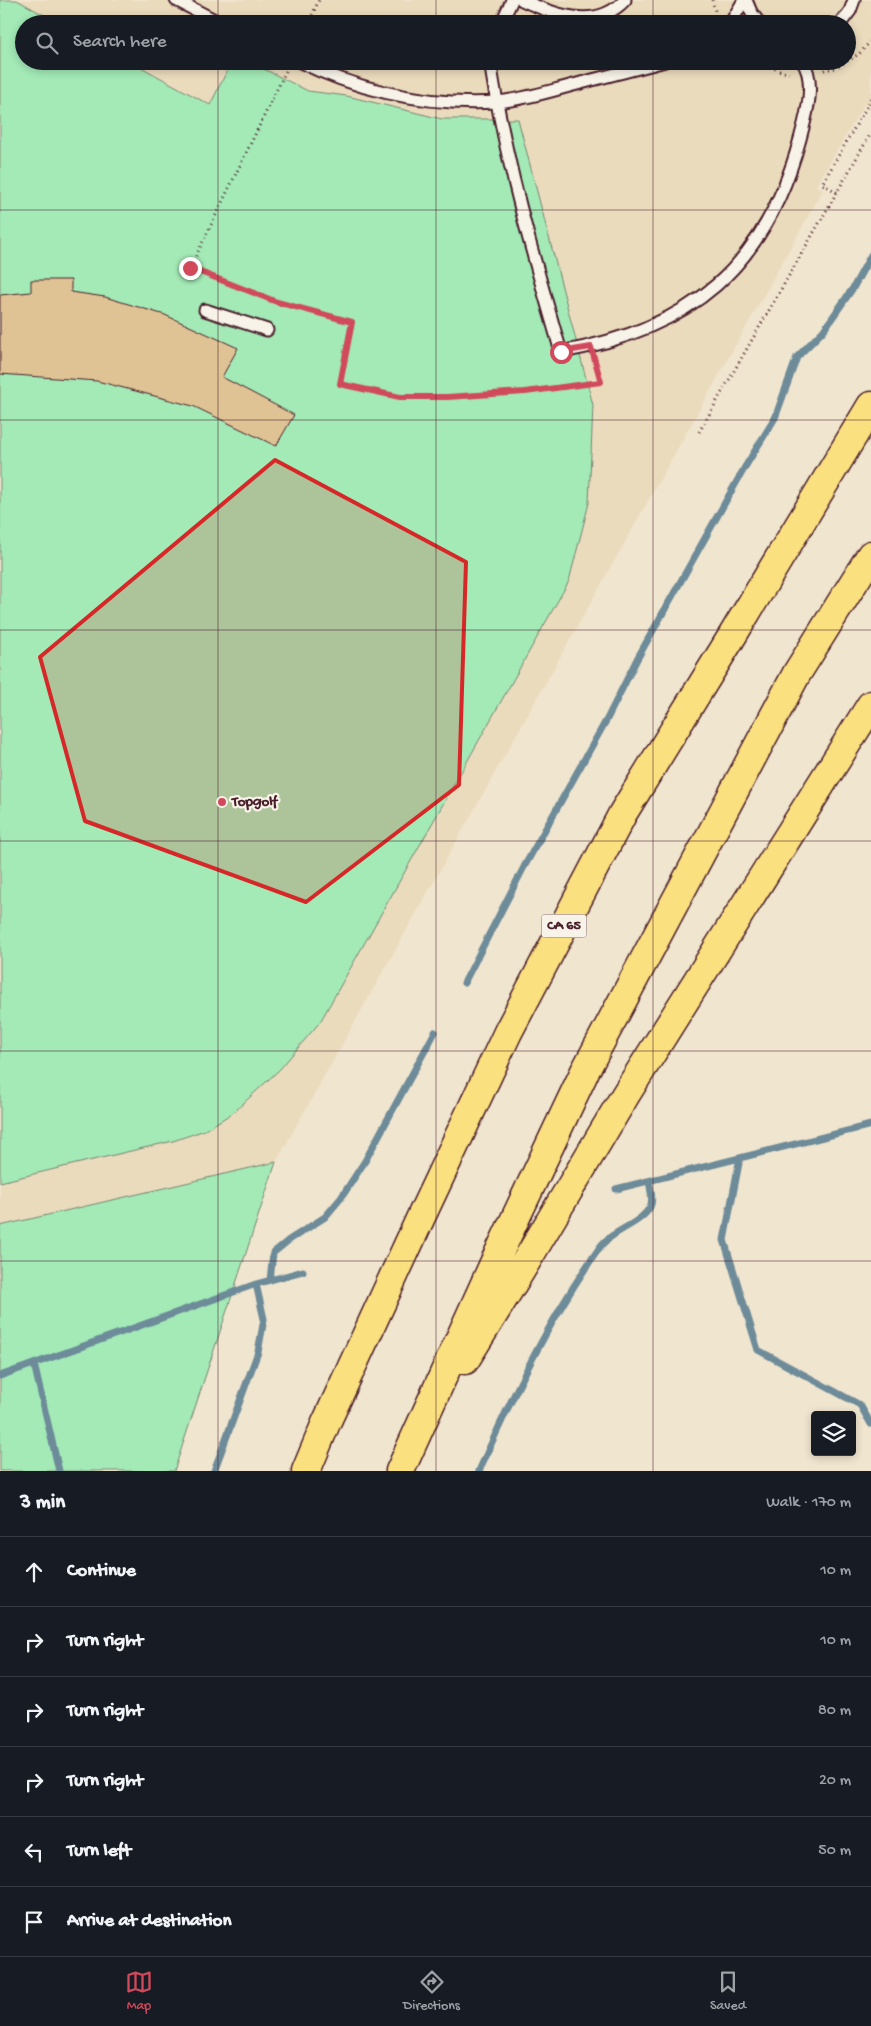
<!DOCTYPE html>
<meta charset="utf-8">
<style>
:root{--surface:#171b24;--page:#20242c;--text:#f1f3f6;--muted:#9ea1a6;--line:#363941;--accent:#d1495b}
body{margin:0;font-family:"Gochi Hand",sans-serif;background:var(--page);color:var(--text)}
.controls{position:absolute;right:15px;bottom:15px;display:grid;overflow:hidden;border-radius:5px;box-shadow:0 2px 8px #0003}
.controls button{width:45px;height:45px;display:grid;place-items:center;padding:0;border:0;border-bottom:1px solid var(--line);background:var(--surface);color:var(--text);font:25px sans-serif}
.stop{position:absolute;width:15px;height:15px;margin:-11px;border:4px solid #d1495b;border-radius:50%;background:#fff}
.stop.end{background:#d1495b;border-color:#fff;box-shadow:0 1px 5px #0008}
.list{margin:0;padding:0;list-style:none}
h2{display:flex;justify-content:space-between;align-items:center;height:65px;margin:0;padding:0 20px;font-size:21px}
h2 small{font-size:16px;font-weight:400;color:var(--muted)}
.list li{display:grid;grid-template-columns:32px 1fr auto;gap:15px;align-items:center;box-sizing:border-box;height:70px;padding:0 20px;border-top:1px solid var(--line)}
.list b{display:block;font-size:19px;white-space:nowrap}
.list em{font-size:16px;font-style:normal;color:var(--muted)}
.icon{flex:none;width:28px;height:28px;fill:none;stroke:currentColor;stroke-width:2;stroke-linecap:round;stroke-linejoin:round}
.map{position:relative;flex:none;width:871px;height:1471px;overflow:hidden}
.search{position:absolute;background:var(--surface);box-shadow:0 2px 8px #0003;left:15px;right:15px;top:15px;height:55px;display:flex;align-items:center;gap:12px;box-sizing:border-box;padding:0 18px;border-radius:28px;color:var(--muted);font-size:19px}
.sheet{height:485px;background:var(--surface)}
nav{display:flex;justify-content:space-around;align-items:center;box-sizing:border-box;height:70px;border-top:1px solid var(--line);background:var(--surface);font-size:14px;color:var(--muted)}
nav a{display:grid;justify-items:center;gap:2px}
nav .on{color:var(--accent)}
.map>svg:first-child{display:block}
.built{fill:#ebdbbd;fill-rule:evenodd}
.green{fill:#a3eab7;stroke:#768471}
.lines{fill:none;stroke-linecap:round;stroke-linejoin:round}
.stream{stroke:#6d8b99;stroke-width:7}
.building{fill:#e0c394;stroke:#4a1f2b}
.service-casing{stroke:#4a1f2b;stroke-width:15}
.motorway-casing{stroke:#4a1f2b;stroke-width:31}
.path{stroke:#4a1f2b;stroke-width:3;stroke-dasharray:1 4;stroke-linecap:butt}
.service{stroke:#f7f3e8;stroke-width:11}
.motorway{stroke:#fbe080;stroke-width:28}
.route{stroke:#d1495b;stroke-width:6}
.marked{fill:#d62828;fill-opacity:0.2;stroke:#d62828;stroke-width:4;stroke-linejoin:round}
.grid{fill:none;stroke:#4a1f2b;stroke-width:1;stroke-opacity:0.55}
.poi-dot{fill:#d1495b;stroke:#f7f3e8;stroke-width:2}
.labels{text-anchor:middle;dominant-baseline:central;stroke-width:4.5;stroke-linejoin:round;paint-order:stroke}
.shield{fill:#f7f3e8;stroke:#7e5f64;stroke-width:1}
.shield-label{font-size:14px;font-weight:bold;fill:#4a1f2b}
.poi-label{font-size:15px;font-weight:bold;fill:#4a1f2b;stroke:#f7f3e8;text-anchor:start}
</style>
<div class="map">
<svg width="871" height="1471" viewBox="0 0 871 1471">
<rect width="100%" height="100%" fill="#f0e5cf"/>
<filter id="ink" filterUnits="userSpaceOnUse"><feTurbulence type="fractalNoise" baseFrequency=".02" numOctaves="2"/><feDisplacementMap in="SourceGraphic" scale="10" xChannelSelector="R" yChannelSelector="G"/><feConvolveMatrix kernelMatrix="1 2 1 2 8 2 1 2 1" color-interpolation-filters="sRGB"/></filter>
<g filter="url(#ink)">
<!-- built -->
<path class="built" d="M0,0H871V106L865,103L816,186L823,190L276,1162L0,1226ZM24,24H847V61H24Z"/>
<!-- green -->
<path class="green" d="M0,0H17L60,24H24V61H130L210,105L232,61H248L308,91L347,96L442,119H518L593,405L589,503L569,581L320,1022L280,1069L234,1112L205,1130L173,1141L0,1182Z
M276,1162L174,1471H0V1226Z"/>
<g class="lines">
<!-- stream -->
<path class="stream" d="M464,983L524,867L607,719L637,659L745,467L775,418L797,357L823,331L837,311L853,288L871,255
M740,1158L724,1240L758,1350L860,1405L871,1424
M616,1189L871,1125
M270,1280L273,1253L289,1240L325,1217L341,1198L365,1161L435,1032
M34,1364L59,1471
M0,1376L256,1284L303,1271
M214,1471L258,1352L264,1319L256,1284
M479,1471C513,1394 551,1316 600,1247C611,1231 641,1224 650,1207C654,1200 650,1188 649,1181"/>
</g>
<!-- building -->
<path class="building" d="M31,280H71V292L105,297L165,315L238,348L222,377L294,415L276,446L193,406L97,381L0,374V295L31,292Z"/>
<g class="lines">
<defs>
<path id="service" d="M176,0L222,24
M522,0C555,15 596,31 625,0
M746,0L751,12L760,24
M501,24L512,0
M730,24L744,0
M840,24L850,11L854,0
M298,61C360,91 426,106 496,102C520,100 543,93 566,87C599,78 632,70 665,61
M490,61C505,160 533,256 561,352C691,329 765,268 800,139C806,117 817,81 802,61
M205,310L267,330"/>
<path id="motorway" d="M465,1360L521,1270L626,1094L871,705
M306,1471L326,1423L420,1219L508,1032L623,813L731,638L871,406
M400,1471L496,1259L585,1071L797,673L871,555"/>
</defs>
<!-- service casing -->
<use href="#service" class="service-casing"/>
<!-- motorway casing -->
<use href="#motorway" class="motorway-casing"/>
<!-- path -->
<path class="path" d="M712,0L716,14
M308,24L319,0
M756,61L783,72L789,73
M847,61L859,54L871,41
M824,70L835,68L847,61
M286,71L190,268L277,302L352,322L340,384L400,397H447L525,392L601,381L595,362
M837,192L822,184L870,101L871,95
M699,432L871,133"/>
<!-- service -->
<use href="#service" class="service"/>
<!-- motorway -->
<use href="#motorway" class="motorway"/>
</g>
</g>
<g class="lines" filter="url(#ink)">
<!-- route -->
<path class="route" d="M190,268L277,302L352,322L340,384L400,397H447L525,392L601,382L591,347L561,352"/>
</g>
<!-- marked area -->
<path class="marked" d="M275,460L466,562L459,785L306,902L85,821L40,657Z"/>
<!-- grid -->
<path class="grid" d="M218,0V24M436,0V24M653,0V24M218,61V1471M436,61V1471M653,61V1471M0,210H871M0,420H871M0,630H871M0,841H871M0,1051H871M0,1261H871"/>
<!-- markers -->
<circle class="poi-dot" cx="222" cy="802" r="5"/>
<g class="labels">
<!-- shield labels -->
<rect class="shield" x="541.5" y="914.5" width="45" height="23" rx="4"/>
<g class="shield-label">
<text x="564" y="926">CA 65</text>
</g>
<!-- poi labels -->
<g class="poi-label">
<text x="232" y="802">Topgolf</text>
</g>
</g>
</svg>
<div class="controls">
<button><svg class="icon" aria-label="layers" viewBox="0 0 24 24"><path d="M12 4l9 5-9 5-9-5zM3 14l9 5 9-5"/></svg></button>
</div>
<div class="stop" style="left:561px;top:352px"></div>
<div class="stop end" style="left:190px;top:268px"></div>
<div class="search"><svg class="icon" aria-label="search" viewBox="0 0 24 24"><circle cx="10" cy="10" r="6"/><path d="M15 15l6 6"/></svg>Search here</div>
</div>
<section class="sheet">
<h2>3 min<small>Walk · 170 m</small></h2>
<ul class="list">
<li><svg class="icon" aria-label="ahead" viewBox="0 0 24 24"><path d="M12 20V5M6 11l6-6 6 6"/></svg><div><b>Continue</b></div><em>10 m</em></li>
<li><svg class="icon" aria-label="right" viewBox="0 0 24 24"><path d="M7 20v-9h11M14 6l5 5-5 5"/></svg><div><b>Turn right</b></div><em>10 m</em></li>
<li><svg class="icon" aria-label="right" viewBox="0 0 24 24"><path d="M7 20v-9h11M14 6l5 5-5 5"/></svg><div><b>Turn right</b></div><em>80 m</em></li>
<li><svg class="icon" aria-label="right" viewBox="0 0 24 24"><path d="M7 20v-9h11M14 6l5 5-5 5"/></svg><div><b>Turn right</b></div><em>20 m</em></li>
<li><svg class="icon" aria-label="left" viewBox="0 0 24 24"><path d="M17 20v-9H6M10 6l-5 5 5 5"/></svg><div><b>Turn left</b></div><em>50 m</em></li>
<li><svg class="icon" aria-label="arrive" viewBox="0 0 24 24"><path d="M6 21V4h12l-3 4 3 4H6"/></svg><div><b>Arrive at destination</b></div></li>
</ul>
</section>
<nav>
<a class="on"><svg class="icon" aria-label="map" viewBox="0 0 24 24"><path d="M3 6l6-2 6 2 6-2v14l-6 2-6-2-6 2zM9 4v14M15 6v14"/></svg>Map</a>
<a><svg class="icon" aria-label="directions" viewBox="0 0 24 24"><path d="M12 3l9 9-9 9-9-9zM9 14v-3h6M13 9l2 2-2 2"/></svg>Directions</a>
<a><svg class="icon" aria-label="saved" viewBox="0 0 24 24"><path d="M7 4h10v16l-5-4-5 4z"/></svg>Saved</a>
</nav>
